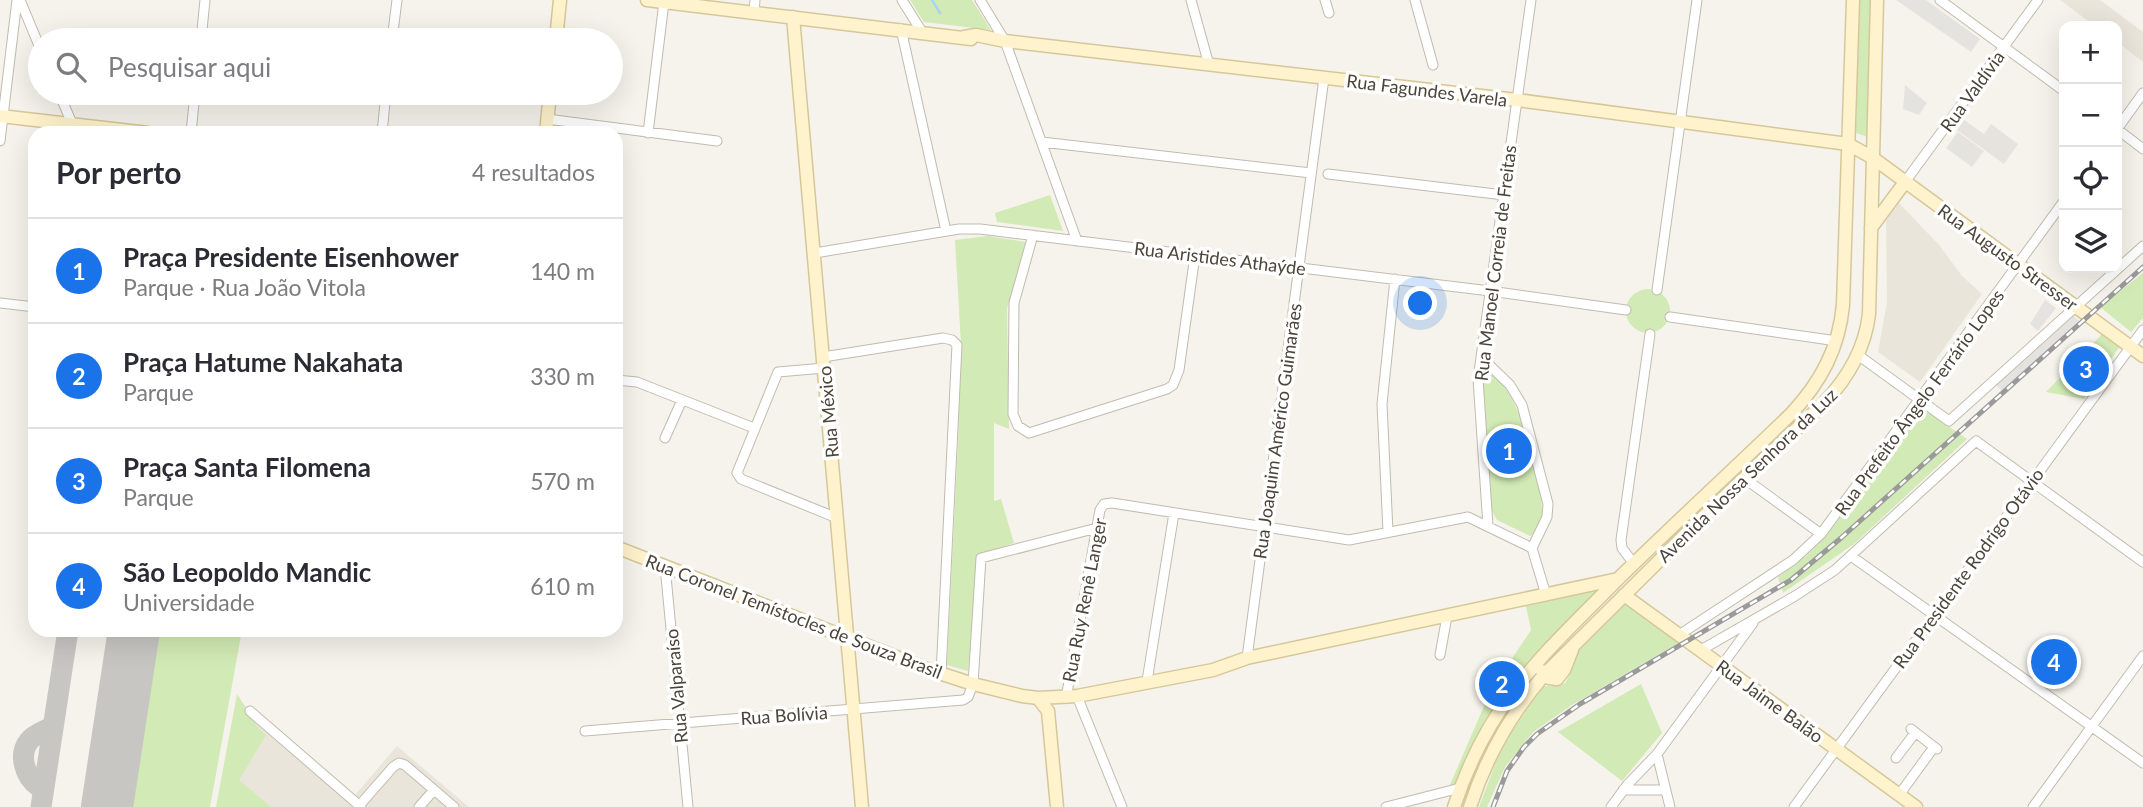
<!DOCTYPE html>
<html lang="pt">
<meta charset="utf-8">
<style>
:root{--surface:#fff;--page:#f2f2f3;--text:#2b2b33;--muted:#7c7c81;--line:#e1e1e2;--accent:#1a73e8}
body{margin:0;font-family:Lato,sans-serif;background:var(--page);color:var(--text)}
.controls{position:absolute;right:21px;top:21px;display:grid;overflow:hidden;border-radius:14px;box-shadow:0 7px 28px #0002}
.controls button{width:63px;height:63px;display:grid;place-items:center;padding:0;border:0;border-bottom:2px solid var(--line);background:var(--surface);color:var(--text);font:35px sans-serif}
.you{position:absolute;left:1421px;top:304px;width:24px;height:24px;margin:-18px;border:5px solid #fff;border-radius:50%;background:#1a73e8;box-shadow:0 0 0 10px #1a73e833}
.badge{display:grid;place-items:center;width:46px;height:46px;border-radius:50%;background:var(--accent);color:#fff;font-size:23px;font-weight:700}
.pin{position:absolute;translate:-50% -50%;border:4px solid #fff;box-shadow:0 2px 7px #0006}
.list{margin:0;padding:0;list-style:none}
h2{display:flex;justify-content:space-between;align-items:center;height:91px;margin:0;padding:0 28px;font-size:30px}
h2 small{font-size:23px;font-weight:400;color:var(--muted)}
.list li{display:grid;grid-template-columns:46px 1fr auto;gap:21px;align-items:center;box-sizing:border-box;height:105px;padding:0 28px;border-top:2px solid var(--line)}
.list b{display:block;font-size:26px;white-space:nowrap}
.list p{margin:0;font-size:23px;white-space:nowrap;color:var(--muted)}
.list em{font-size:23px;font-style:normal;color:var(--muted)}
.icon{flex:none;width:38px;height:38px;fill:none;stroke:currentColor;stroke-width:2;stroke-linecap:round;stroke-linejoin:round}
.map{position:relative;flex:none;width:2143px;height:807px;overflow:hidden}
.search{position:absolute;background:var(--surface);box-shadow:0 7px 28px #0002;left:28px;top:28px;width:595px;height:77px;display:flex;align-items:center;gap:18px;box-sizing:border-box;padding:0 24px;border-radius:38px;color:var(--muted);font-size:26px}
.panel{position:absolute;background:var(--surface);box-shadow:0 7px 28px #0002;left:28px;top:126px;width:595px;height:511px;border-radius:21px}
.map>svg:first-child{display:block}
.residential{fill:#eae5da}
.industrial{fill:#e6e2dd}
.green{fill:#d2eab5}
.parking{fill:#e5e3e0}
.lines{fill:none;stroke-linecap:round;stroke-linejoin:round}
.stream{stroke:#a9d4f2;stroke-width:2.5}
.taxiway{stroke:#c8c6c3;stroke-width:21}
.runway{stroke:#c8c6c3;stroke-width:52}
.street-casing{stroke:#c2bbae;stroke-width:11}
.secondary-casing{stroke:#d6c79b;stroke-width:15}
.street{stroke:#fff;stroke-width:9}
.secondary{stroke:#fff3cd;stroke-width:12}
.rail-casing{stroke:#9a9a9a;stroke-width:5}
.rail{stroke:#fff;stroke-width:2.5;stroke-dasharray:8;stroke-linecap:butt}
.labels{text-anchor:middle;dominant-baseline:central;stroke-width:7;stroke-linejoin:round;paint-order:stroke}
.street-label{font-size:18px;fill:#4b4439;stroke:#fff}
</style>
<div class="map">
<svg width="2143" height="807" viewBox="0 0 2143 807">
<rect width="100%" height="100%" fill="#f6f3ec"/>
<!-- residential -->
<path class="residential" d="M2060,0H2100L2143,32V62L2117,42V26H2095Z
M1899,203L1940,246L1962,276L1982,294L1920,382L1878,352L1887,302L1886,221Z
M241,701L250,711L355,795L397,746L469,807H233Z"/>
<!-- industrial -->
<path class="industrial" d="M1964,120L1984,134L1991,124L2018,144L2004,164L1957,130Z"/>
<!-- green -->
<path class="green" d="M910,0H972L991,30L924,22Z
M1859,0H1870L1867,137L1856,133Z
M1050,195L1063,231L997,222L995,213Z
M988,236L1026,242L1007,309L1009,429L994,423V501L1001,499L1014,543L978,555L968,671L947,665L958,443L961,344L955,240Z
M2143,273V318L2131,332L2100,307Z
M1626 311a22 22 0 1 1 44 0a22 22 0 1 1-44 0Z
M2104,332L2120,346L2084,399L2046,392Z
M1491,374C1520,390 1541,478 1542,510C1543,517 1540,524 1538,531L1530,536L1497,520L1492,511L1483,381L1487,375Z
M1922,408L1967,439L1854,544L1783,593L1778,577L1806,556L1823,539Z
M1602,589L1530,659L1503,692L1484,722L1457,785L1449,787L1491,690L1531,630L1526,606Z
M1622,602L1680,642L1572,705L1533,732L1505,767L1487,807H1479L1502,746L1543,686H1557L1565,683L1571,673L1577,648Z
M156,630H242L210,807H128Z
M1641,684L1662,733L1622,781L1558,732Z
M237,694C249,711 249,720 266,735L239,780L271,807H216Z"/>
<!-- parking -->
<path class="parking" d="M1896,0H1926L1980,39L1971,52Z
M1905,85L1927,103L1919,115L1903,109Z
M1958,132L1984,151L1972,167L1946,148Z
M2045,300L2056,308L2038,331L2030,324Z
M2072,314L2080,322L2002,391L1996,385Z"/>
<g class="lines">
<!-- stream -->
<path class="stream" d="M932,0L940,13"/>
<!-- taxiway -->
<path class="taxiway" d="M45,780L38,786C25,776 18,755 29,741C35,733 46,731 53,726
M41,807L68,630"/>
<!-- runway -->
<path class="runway" d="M107,807L134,630"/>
<defs>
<path id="street" d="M20,0L40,48
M902,0L922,32
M980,0L1005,41L1077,241
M1191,0L1209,65
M1325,0L1329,13
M1415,0L1433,65
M1940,0L2064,91
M754,12L755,0
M901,29L946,231
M201,40L205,0
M392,40L397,0
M59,93L76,133
M547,119L717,141
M2117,129L2143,93
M2117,129L2143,149
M191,133L195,93
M382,133L386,93
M648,133L664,2
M0,141L17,0
M1042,142L1311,173
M1328,174L1504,195
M1905,182L2038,0
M1033,235L1014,303L1013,414L1018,426L1029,433L1167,389L1173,385L1179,370L1195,255
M815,253L959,229H980L1490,291L1626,310
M1657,290L1697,0
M0,303L35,307
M1670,317L1837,341
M1858,355L1949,421L2143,246
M823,357L943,338L952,340L957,345L941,674
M1481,357L1510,385L1522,405L1548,504L1547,517L1532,548L1546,595
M824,368L778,372L737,473L741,479L837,518
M616,380L637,382L754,428
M665,438L682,400
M1744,478L1821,534
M1488,526L1478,379L1531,0
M1388,532L1382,404L1395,279
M1851,556L2143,763
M1634,564L1622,548L1621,540L1650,334
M665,566L688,807
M1679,635L1793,560L1821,534L2064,201
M1701,650L1795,596L1835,570L1976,441L2143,562
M1440,655L1447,616
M1247,658L1324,78
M1147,681L1174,513
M1077,696L1122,807
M1066,698L1100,510L1104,504L1112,503L1349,540L1468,517L1532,548
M250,711L361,807
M1911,729L1937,749
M585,731L963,700L968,697L973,684L981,558L1097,528
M1657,754L1670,807
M1896,758L1915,733
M1623,790H1665
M1899,795L1934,747
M358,807L393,767L399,763L405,765L454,807
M419,807L434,790
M1386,807L1460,788
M1611,807L1628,784L1657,754L1753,623
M1794,807L2143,330
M2033,807L2143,656"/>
<path id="secondary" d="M647,0L971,39
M793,17L862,807
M964,37L976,35L1005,41L1517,100L1848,144L1873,158L2143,356
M556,40L560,0
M0,116L148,133
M546,133L550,93
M1871,228L1905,182
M616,547L927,669L973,684L1022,696L1038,698L1077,696L1213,670L1247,658L1618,579
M1624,595L1916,807
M1542,671L1549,678L1557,679L1564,670L1572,650
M1038,698L1048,711L1057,807
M1454,807C1488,702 1542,656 1617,580C1674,524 1733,470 1791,414C1821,382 1839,348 1843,305L1853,0
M1470,807C1486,757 1510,715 1544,675L1697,523L1823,404C1848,378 1865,349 1869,314L1877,0"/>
</defs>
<!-- street casing -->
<use href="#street" class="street-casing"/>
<!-- secondary casing -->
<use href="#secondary" class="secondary-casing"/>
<!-- street -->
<use href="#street" class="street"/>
<!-- secondary -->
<use href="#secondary" class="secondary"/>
<defs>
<path id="rail" d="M1493,807L1507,771L1524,747L1537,734L1580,704L1791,580L1841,538L2143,267"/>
</defs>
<!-- rail casing -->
<use href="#rail" class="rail-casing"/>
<!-- rail -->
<use href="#rail" class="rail"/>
</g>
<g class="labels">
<!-- street labels -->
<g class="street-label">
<text transform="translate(1427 90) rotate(7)">Rua Fagundes Varela</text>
<text transform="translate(1972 91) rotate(-54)">Rua Valdívia</text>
<text transform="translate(2008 257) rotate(36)">Rua Augusto Stresser</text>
<text transform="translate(1220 258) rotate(7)">Rua Aristides Athaýde</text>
<text transform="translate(1495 263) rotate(-83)">Rua Manoel Correia de Freitas</text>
<text transform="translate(1919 402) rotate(-54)">Rua Prefeito Ângelo Ferrário Lopes</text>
<text transform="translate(828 412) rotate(-95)">Rua México</text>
<text transform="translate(1277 431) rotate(-82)">Rua Joaquim Américo Guimarães</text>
<text transform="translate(1747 475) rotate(-44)">Avenida Nossa Senhora da Luz</text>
<text transform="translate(1968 568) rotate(-54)">Rua Presidente Rodrigo Otávio</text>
<text transform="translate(1084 600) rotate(-79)">Rua Ruy Renê Langer</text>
<text transform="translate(794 616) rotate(21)">Rua Coronel Temístocles de Souza Brasil</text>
<text transform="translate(676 686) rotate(-95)">Rua Valparaíso</text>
<text transform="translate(1770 701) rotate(36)">Rua Jaime Balão</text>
<text transform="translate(784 715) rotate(-4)">Rua Bolívia</text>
</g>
</g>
</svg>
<div class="controls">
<button>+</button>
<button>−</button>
<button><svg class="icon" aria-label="locate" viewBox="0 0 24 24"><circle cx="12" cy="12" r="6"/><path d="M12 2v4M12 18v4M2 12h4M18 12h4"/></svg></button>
<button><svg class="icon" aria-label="layers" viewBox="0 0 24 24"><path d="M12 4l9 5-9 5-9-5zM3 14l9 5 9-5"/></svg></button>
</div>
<div class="you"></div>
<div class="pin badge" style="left:1509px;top:451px">1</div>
<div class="pin badge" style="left:1502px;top:684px">2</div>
<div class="pin badge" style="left:2086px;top:369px">3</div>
<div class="pin badge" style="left:2054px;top:662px">4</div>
<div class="search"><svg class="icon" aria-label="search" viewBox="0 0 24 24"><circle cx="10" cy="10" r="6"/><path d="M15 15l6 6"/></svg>Pesquisar aqui</div>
<section class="panel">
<h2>Por perto<small>4 resultados</small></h2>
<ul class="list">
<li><span class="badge">1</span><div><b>Praça Presidente Eisenhower</b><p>Parque · Rua João Vitola</p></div><em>140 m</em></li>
<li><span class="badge">2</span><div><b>Praça Hatume Nakahata</b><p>Parque</p></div><em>330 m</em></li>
<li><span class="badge">3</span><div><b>Praça Santa Filomena</b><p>Parque</p></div><em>570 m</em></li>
<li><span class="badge">4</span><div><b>São Leopoldo Mandic</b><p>Universidade</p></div><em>610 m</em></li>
</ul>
</section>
</div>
